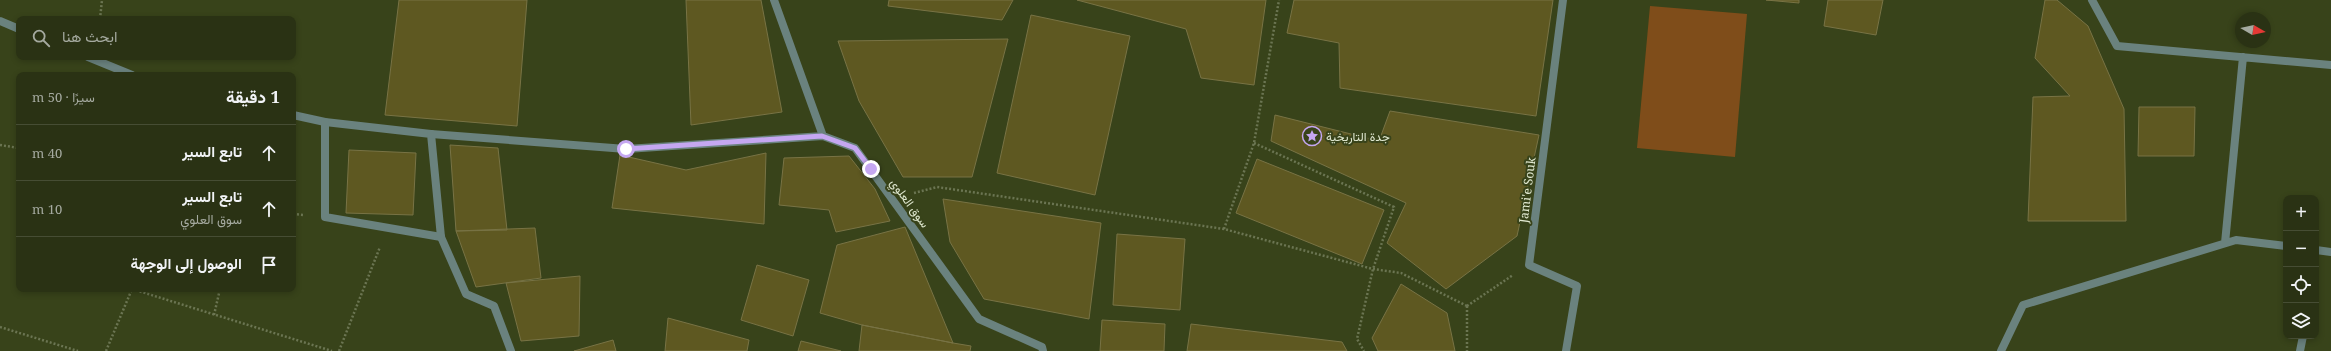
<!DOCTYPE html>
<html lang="ar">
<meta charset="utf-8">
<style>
:root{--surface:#2a3214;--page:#323a1d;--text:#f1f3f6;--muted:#a5aaa0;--line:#464d34}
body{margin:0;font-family:"Noto Serif",Vazirmatn,serif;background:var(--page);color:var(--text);direction:rtl}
.controls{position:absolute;right:12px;bottom:12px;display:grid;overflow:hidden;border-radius:8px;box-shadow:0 2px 6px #0003}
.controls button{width:36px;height:36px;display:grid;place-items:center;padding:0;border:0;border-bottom:1px solid var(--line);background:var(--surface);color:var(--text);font:20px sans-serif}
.compass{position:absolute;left:2235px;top:12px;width:36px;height:36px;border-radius:50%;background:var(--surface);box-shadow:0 2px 6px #0003;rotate:99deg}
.stop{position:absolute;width:12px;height:12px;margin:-9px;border:3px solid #c5a7f1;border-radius:50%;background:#fff}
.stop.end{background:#c5a7f1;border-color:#fff;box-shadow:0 1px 4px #0008}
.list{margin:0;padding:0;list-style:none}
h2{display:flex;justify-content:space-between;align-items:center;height:52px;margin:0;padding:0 16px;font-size:17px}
h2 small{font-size:13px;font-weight:400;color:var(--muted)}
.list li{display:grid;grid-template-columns:26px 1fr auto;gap:12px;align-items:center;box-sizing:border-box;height:56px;padding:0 16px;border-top:1px solid var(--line)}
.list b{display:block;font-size:15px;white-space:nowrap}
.list p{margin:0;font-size:13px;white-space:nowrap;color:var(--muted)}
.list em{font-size:13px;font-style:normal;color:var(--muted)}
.icon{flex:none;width:22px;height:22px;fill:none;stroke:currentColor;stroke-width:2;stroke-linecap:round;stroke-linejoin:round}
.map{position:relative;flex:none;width:2331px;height:351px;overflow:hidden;direction:ltr}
.search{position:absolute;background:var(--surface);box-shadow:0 2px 6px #0003;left:16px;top:16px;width:280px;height:44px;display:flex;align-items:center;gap:10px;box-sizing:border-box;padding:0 14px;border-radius:8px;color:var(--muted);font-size:15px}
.panel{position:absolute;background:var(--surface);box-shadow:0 2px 6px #0003;left:16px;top:72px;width:280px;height:220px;border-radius:8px;direction:rtl}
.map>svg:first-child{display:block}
.green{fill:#7f4d1a}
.building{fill:#5e5821;stroke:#787345}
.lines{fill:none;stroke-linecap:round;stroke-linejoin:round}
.path{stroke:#6b7552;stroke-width:2.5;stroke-dasharray:2 2;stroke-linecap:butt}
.lane{stroke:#6a827e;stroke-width:8}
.street{stroke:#6a827e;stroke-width:8}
.route{stroke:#c5a7f1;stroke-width:5}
.labels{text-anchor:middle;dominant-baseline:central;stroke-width:4;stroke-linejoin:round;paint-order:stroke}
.poi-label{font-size:12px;fill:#e2ead2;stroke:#38431a;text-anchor:start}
.street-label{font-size:12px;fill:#e2ead2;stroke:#38431a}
</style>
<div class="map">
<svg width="2331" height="351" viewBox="0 0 2331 351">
<rect width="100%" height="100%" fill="#38431a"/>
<!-- green -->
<path class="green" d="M1650,6L1747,14L1735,157L1637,148Z"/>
<!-- building -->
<path class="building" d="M399,0H527L517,126L385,115Z
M686,0H761L782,112L691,125Z
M889,0H1013L1002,20L888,6Z
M1077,0H1266L1254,85L1201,78L1186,29Z
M1294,0H1553L1536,116L1340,88L1339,43L1287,33Z
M1766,0H1799V3Z
M1828,0H1883L1876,35L1824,26Z
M2045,0H2057L2088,26L2124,109L2126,221H2028L2033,97L2070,96L2035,58Z
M1031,15L1130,36L1095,195L997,173Z
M1008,39L972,177H903L859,101L838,41Z
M2139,107H2195L2194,156H2138Z
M1390,111L1539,135L1517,236L1446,289L1387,243L1406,203L1271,141L1275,115L1379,141Z
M450,145L498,148L507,230L456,231Z
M349,150L416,153L413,215L346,213Z
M766,153L764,224L612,208L620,155L686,170Z
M849,156L875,189L890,221L836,232L829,210L779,205L784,158Z
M1257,159L1384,210L1362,264L1236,213Z
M943,199L1101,223L1089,319L984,299L950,242Z
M905,227L953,343L862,325L820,313L837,245Z
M535,228L541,278L476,287L456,231Z
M1117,234L1185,239L1180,310L1113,305Z
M757,265L809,280L793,336L741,320Z
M580,276L579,336L521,341L506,283Z
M1401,284L1447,313L1455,351H1378L1372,338Z
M668,318L749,340L747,351H665Z
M1102,320L1165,324L1164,351H1100Z
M1191,324L1342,342L1347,351H1187Z
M862,325L953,343L971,346L970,351H859Z
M613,340L616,351H574Z
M801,341L841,351H798Z"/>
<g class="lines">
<!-- path -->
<path class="path" d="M100,19L102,0
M1254,143L1394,207L1373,269L1357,339L1364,351
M0,145L19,148
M914,193L937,187L1224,229L1373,269L1401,273L1467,306
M293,214L304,215
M1224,229L1254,143L1279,0
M132,289L332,351
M1467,306L1513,275
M1467,306V351
M214,315L220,289
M0,327L78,351
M106,351L132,289
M339,351L380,247"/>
<!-- lane -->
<path class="lane" d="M0,21L19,29
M88,57L132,75
M293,115L325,122L431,134L441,237L466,294L494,306L511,351"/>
<!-- street -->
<path class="street" d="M774,0L823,136L855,148L979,319L1042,347L1043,351
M1563,0L1529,265L1577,286L1566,351
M2092,0L2117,46L2331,65
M325,122V217L441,237
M431,134L626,149L823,136
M2225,243L2243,57
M2316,250L2331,252
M2001,351L2023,305L2236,240L2286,246
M2300,351L2303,336"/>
</g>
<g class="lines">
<!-- route -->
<path class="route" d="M626,149L822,136L855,148L871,169"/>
</g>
<!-- icons -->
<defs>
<symbol id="sight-ring" viewBox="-11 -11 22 22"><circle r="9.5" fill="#38431a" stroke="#c5a7f1" stroke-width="1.5"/><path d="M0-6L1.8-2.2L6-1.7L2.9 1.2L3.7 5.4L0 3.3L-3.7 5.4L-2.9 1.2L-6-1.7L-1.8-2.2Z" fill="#c5a7f1"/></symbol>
</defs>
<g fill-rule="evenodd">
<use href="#sight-ring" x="1301" y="125" width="22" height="22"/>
</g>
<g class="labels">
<!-- poi labels -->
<g class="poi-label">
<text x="1326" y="136">جدة التاريخية</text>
</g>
<!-- street labels -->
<g class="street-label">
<text transform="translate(1527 190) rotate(-83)">Jami'e Souk</text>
<text transform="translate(910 203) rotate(54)">سوق العلوي</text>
</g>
</g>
</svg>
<div class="controls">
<button>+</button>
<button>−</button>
<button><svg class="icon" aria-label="locate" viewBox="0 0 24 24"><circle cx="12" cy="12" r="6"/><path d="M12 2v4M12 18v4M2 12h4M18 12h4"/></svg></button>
<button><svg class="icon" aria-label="layers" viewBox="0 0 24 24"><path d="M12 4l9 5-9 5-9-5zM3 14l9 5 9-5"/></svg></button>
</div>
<svg class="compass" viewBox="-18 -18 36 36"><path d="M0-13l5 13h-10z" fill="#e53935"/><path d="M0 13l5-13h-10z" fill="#a5aaa0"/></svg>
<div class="stop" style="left:626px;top:149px"></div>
<div class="stop end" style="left:871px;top:169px"></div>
<div class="search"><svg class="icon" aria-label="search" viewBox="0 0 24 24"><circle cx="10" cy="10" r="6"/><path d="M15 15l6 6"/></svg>ابحث هنا</div>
<section class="panel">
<h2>1 دقيقة<small>سيرًا · 50 m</small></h2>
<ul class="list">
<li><svg class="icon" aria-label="ahead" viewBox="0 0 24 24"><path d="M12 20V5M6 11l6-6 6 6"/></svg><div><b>تابع السير</b></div><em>40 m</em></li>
<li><svg class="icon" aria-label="ahead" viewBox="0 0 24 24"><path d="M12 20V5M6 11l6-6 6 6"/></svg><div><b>تابع السير</b><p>سوق العلوي</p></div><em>10 m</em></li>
<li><svg class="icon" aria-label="arrive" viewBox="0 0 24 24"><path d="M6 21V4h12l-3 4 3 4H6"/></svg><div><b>الوصول إلى الوجهة</b></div></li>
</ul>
</section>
</div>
